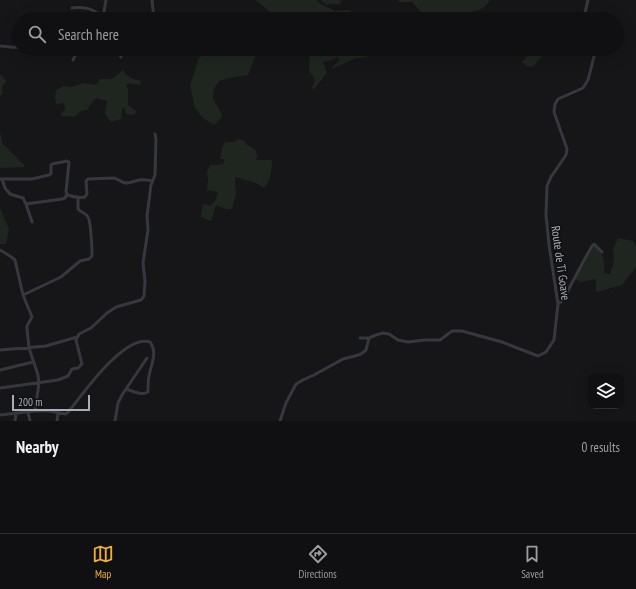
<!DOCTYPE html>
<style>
:root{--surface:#101012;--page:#1e1e20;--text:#f1f3f6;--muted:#9c9d9f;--line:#303032;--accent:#f2b134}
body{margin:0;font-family:"PT Sans Narrow",sans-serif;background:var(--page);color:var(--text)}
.controls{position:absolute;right:12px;bottom:12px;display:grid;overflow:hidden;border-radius:8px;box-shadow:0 4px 16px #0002}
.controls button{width:36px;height:36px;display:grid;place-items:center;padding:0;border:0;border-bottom:1px solid var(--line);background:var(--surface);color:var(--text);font:20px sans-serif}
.scale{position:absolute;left:12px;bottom:10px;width:78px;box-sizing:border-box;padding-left:4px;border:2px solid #a8adb8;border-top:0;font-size:11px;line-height:14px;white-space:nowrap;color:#a8adb8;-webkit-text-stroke:3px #111113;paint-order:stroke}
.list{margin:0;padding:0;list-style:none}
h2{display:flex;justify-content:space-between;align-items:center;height:52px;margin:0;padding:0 16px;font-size:17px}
h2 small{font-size:13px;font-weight:400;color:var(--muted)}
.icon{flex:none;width:22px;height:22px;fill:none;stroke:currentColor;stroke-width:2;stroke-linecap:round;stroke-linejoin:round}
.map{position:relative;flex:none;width:636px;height:421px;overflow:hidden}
.search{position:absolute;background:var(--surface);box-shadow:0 4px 16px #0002;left:12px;right:12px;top:12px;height:44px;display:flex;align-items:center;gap:10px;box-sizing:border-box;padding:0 14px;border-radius:22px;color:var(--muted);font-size:15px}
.sheet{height:112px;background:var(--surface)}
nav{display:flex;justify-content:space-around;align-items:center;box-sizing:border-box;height:56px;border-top:1px solid var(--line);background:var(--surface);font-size:11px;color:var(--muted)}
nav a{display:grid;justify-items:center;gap:2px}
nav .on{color:var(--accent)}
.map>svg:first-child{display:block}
.green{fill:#1e261f}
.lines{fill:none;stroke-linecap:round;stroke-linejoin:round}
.minor{stroke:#37383d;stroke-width:3}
.labels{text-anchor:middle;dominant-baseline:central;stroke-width:3.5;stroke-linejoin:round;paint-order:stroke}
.street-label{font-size:12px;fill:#a8adb8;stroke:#111113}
</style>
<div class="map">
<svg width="636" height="421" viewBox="0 0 636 421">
<rect width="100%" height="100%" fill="#161618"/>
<!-- green -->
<path class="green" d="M256,0H316L321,4L335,11L349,10L361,19H278Z
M322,0H338L342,1L339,5L332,4L326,5L321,1Z
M398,0H490L486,6L479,10L466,13L459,17L458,19H422L420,11L412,2H399Z
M200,49H258L248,75L234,77L219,81L214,88L213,98L222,115L221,118L214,125L203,118L195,108L192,95L190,86L198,60L201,56Z
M310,49H367V52H371L378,49L377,55L354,59L332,69L333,66L340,60L338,57L332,60L323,62L327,73L313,90L312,88C315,80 316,78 309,72Z
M535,49H549L545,56L541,57L534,66L528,67L522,62L528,55Z
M123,70C129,78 131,79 141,81L140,85L129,83L126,85L128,90V105L137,112L133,115L126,114L124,107L122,110L121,119L111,122L105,114L107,101L96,98L93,101L87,110L81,111L74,117L62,116L61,114L65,109L64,103L56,104L55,97L56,90L64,86L72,87L83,83L96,85L100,79H112Z
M0,75H2L6,82L2,87L3,93L0,96Z
M0,134L1,135L2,143L24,165V167L0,168Z
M238,139L245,141L247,145L255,149L257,155L256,160H272C272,169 271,181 264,188L256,183L235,177L236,194L232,209H226L216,205L211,221L201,217L203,204L211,206L216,199L218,192L207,190L208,180L207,172L210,165H216L223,164L225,159H220L222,148L225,142H234Z
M0,208L9,229L6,244H0Z
M618,238L633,241L636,246V267L622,285L596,292V279L581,282L575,279L594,246C604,254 605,260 604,273L610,274L613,265L614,257L613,249Z"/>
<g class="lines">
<!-- minor -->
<path class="minor" d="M152,0L154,19
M72,8C88,6 94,10 106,19
M103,17L106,0
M118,19L120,18L128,19
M587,19L584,17L588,0
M0,46C7,46 13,48 19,47
M117,49L121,57
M148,49C153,51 158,53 162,49
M73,60L77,52L76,49
M0,179H32L49,175L51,174V165L52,164L67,161L69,162L66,192L68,195C73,197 80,198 85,197L87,194L86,181L88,179L114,178C118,179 122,183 126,183C130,183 135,181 139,180C144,179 148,180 152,181
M2,179L5,188L10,194L23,198L26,204L32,222
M26,204L62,199L65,198L67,194
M0,250L10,256L15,260L23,295L32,317L27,326V329L29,348L38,375L39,383L35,411
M23,295L61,277L80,261L89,259L92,256C92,250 91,222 88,217C86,213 80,212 78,209V197
M558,304L563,300L582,264L592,246L594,244L602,252
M360,338H369
M0,350L46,346L77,337
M0,370L33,362
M0,388L58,380L68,376L72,369L78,368L82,364L76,340L79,334L91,328L107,313L116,307L141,300L144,296L145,281L143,263L148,230L147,216L151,185L155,175L156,139L155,134
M28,412L30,421
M0,415L35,411H49L66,414L70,410C84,392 125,334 150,342C158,353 151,364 149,376C148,381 148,386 148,392C141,396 133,391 126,389
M15,421L16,413
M57,421L58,413
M115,421L118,403L122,395L147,358
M280,421L286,403L296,384L303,380L314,375L343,359L355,356L361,354L366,350L369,338L376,335L383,333L389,334L398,340L408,342L425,340H440L452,331H462L502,342L538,356L546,352L554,340L558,304L549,245L546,215L547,186L551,177L566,155L567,149L554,112L555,104L558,99L583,88L588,80L596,49"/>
</g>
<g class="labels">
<!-- street labels -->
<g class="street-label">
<text transform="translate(561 263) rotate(82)">Route de Ti Goave</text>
</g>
</g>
</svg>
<div class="controls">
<button><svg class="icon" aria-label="layers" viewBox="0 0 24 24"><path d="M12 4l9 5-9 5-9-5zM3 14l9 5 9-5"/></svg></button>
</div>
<div class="scale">200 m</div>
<div class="search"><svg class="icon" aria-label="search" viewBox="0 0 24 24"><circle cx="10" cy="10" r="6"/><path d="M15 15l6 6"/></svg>Search here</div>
</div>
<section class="sheet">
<h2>Nearby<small>0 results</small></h2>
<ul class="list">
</ul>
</section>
<nav>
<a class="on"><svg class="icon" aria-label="map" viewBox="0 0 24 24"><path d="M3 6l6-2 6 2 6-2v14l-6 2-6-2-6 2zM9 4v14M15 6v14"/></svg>Map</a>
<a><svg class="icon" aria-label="directions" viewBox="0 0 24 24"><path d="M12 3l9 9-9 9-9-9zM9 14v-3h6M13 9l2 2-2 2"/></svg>Directions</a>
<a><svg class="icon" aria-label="saved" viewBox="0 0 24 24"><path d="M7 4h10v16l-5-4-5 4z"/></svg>Saved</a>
</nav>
